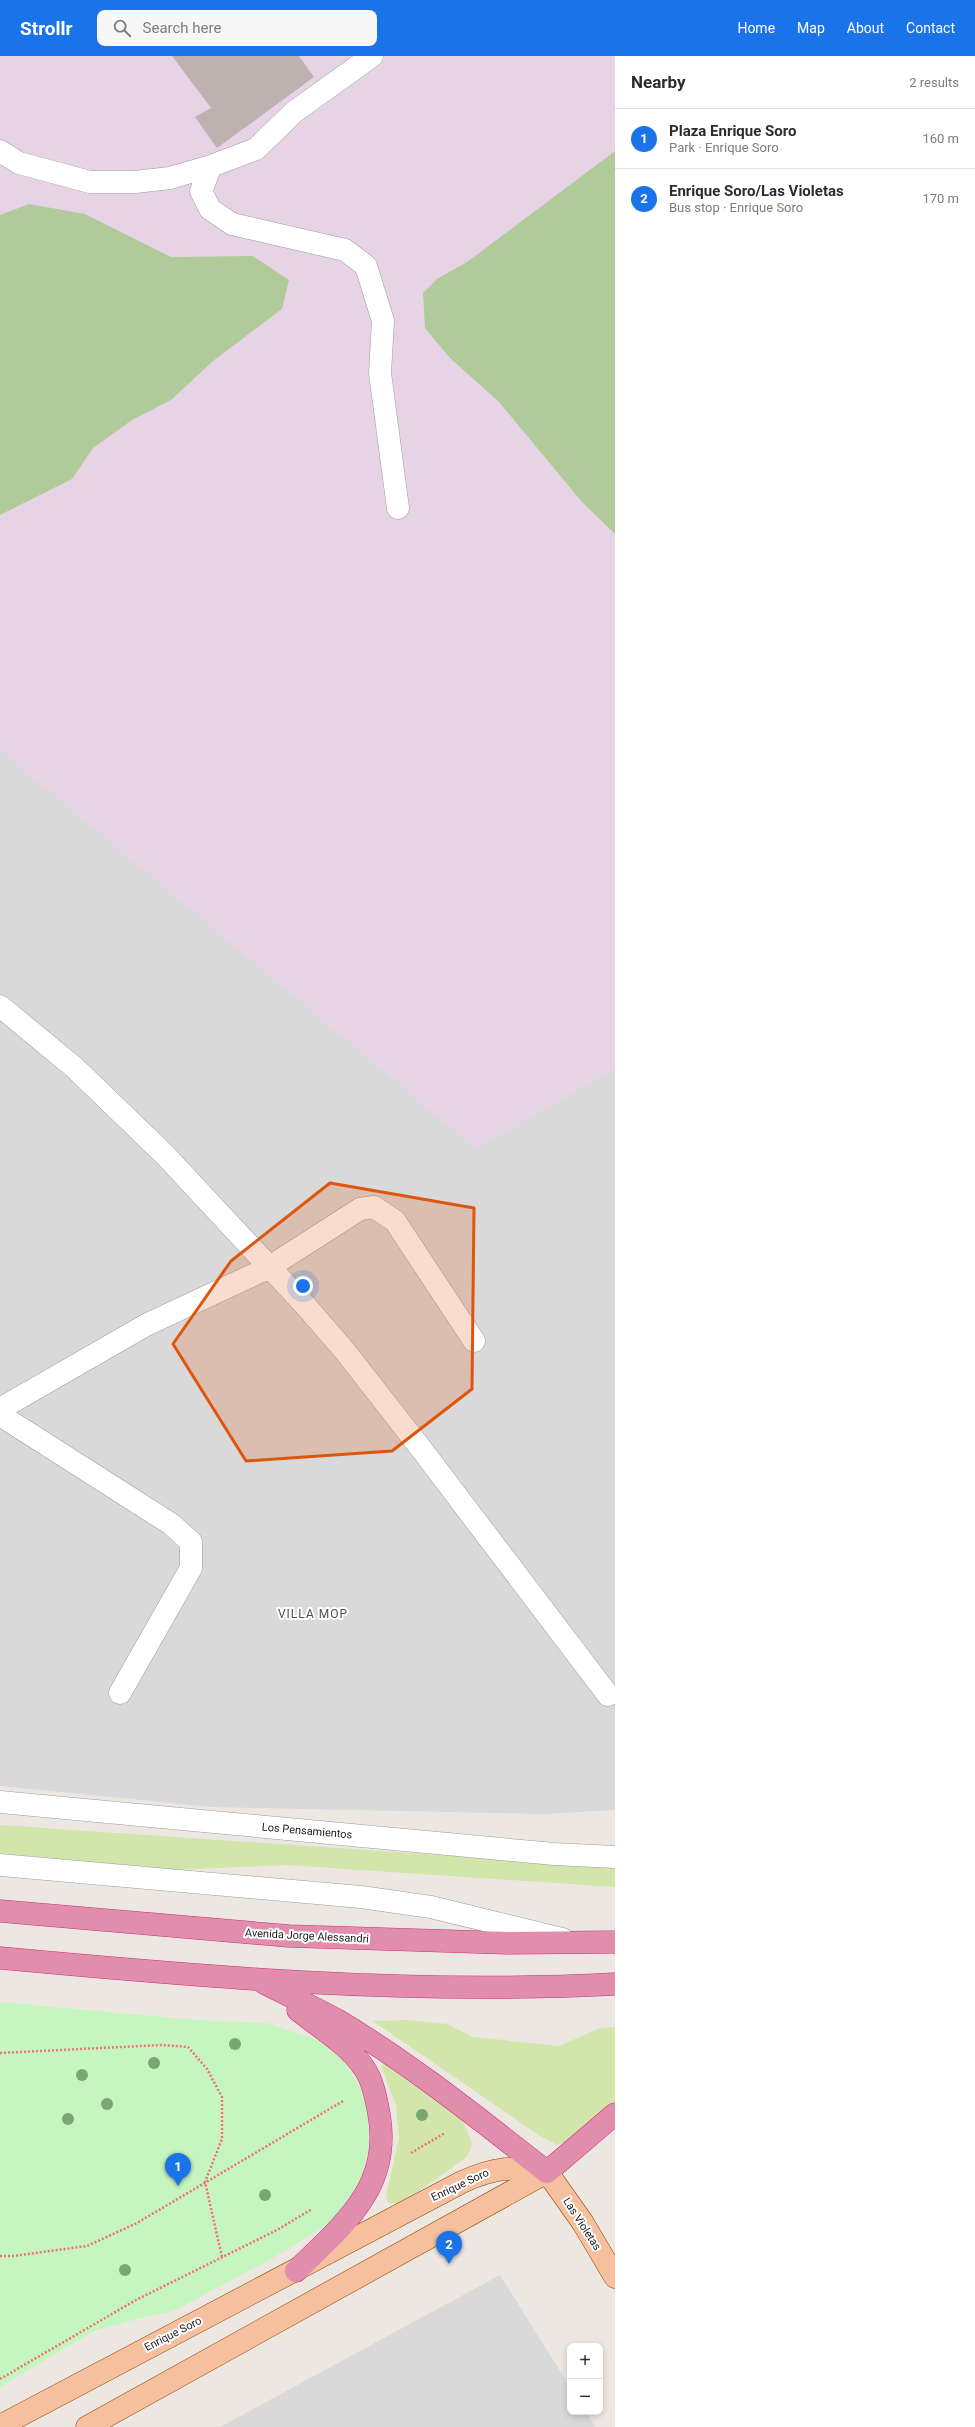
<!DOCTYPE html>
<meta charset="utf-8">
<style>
:root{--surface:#fff;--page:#f7f7f7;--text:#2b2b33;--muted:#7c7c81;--line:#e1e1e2;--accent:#1a73e8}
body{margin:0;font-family:Roboto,sans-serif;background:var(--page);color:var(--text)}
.controls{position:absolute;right:12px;bottom:12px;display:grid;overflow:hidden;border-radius:8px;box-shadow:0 2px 6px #0003}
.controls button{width:36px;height:36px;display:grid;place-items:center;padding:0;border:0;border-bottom:1px solid var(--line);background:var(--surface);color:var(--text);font:20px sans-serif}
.you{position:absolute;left:303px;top:1230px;width:14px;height:14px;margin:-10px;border:3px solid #fff;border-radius:50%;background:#1a73e8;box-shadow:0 0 0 6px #1a73e833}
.badge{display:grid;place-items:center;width:26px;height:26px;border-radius:50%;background:var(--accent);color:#fff;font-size:13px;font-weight:700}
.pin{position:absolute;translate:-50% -33px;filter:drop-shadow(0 1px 2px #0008)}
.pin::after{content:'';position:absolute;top:21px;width:14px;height:12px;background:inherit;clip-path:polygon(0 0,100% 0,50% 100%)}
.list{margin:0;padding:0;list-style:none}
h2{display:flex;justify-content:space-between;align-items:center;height:52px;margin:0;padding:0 16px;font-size:17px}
h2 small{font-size:13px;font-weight:400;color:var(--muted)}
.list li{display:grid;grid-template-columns:26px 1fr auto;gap:12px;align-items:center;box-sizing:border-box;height:60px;padding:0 16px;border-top:1px solid var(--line)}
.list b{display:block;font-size:15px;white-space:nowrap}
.list p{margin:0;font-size:13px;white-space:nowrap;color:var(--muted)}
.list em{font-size:13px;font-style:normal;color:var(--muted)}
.icon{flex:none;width:22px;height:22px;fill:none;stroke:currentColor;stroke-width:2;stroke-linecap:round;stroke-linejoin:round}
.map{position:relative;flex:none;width:615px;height:2371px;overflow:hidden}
header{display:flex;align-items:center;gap:24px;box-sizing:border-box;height:56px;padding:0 20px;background:var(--accent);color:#fff}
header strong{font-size:19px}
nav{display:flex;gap:22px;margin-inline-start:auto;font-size:14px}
.search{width:280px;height:36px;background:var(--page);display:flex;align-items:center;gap:10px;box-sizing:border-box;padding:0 14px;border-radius:8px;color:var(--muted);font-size:15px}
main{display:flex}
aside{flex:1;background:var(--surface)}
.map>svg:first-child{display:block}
.residential{fill:#dad9d9}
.industrial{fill:#e6d4e6}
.grass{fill:#d2e5aa}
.forest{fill:#b0ca99}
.park{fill:#c6f6c0}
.building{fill:#bdb2af}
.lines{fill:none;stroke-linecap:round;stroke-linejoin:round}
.minor-casing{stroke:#9d9d9d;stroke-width:23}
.major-casing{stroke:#8c4808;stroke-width:23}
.highway-casing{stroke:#cd2d81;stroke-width:23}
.path{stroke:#f16f79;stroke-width:2.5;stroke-dasharray:2 2;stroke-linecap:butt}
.minor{stroke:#fff;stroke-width:22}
.major{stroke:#f6c09e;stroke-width:22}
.highway{stroke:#e18dac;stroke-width:22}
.tree{fill:#7aa76f}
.marked{fill:#de560d;fill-opacity:0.2;stroke:#de560d;stroke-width:3;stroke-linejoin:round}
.labels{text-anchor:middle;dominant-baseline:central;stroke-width:4;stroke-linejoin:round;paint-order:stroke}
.street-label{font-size:11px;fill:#1c1c1c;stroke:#fff}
.neighbourhood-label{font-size:12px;letter-spacing:1px;fill:#4f4f4f;stroke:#fff}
</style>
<header>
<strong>Strollr</strong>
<div class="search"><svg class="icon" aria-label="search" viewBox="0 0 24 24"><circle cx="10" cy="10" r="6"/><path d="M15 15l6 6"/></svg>Search here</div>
<nav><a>Home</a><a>Map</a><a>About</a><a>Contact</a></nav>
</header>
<main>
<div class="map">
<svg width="615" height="2371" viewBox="0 0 615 2371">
<rect width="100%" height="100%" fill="#ede7e2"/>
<!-- residential -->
<path class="residential" d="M0,693L476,1092L615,1012V1754L543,1758L211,1751L0,1730Z
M500,2219L570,2331V2356H586L595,2371H220Z"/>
<!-- industrial -->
<path class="industrial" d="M0,0H615V1012L476,1092L0,693Z"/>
<!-- grass -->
<path class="grass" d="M0,1769L615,1811V1831L287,1809L173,1814L0,1797Z
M407,1964L447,1968L473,1981L559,1990L600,1972L615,1971V2048L567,2085L557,2089L540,2080L373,1965Z
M387,2006L462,2062L472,2088L467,2101L399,2149L388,2146L386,2139L399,2083L396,2049L381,2010Z"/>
<!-- forest -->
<path class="forest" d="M615,95V478L582,446L499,346L450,302L425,272L423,237L437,223L467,206Z
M29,148L85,158L171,201L253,200L289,224L282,253L213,305L171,344L132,364L93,392L72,423L0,459V159Z"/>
<!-- park -->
<path class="park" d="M0,1946L197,1964L267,1967L320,1985L343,2005L361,2032L368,2059L369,2089L363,2118L350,2143L332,2166L273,2202L174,2255L141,2262L94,2275L0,2331Z"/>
<!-- building -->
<path class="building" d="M172,0H299L314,21L217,92L195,61L211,52Z"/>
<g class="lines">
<defs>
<path id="minor" d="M0,95L19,107L90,126H135L170,122L211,110L256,93L294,56L372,0
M211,110L201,135L210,153L232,168L345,194L366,210L383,265L380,317L398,452
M0,950L75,1012L165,1099L304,1248L344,1294L419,1390L608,1639
M0,1353L146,1269L268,1212L360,1153L374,1151L395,1165L474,1285
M0,1359L171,1468L191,1486V1512L120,1637
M0,1746L554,1798L615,1801
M0,1809L361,1841L431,1851L562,1883"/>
<path id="major" d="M547,2116L583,2167L615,2221
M0,2370L462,2126C495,2111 512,2110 547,2116
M87,2371L547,2116"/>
<path id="highway" d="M0,1855L289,1880L508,1887L615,1886
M0,1902C204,1921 410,1939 615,1928
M264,1927C288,1939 313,1951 337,1964C411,2008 479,2063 547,2116L615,2058
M296,2215C344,2168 392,2131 379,2058C376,2042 373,2025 364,2012C348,1988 320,1972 298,1954"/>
</defs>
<!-- minor casing -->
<use href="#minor" class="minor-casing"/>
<!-- major casing -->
<use href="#major" class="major-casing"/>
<!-- highway casing -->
<use href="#highway" class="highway-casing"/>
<!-- path -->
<path class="path" d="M0,1997L162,1989L188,1991L207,2013L222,2041V2083L205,2126L222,2201
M411,2097L445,2077
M0,2200H13L87,2190L137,2167L343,2045
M0,2323L136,2244L277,2174L312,2153"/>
<!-- minor -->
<use href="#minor" class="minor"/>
<!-- major -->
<use href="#major" class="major"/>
<!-- highway -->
<use href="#highway" class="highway"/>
</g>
<!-- trees -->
<g class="tree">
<circle cx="235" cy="1988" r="6"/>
<circle cx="154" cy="2007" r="6"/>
<circle cx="82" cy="2019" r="6"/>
<circle cx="107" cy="2048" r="6"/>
<circle cx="422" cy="2059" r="6"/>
<circle cx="68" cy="2063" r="6"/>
<circle cx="265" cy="2139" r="6"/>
<circle cx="125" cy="2214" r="6"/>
</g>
<!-- marked area -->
<path class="marked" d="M330,1127L474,1152L472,1333L392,1395L246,1405L173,1288L231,1205Z"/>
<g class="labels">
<!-- street labels -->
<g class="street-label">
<text transform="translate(307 1775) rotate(5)">Los Pensamientos</text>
<text transform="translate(307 1880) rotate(3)">Avenida Jorge Alessandri</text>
<text transform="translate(460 2129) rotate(-25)">Enrique Soro</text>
<text transform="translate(582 2168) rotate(57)">Las Violetas</text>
<text transform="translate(173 2278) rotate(-27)">Enrique Soro</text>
</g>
<!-- neighbourhood labels -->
<g class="neighbourhood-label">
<text x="313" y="1558">VILLA MOP</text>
</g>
</g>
</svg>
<div class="controls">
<button>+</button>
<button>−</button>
</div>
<div class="you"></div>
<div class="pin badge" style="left:178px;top:2130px">1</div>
<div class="pin badge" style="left:449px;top:2208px">2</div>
</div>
<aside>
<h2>Nearby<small>2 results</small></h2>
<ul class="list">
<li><span class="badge">1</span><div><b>Plaza Enrique Soro</b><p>Park · Enrique Soro</p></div><em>160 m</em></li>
<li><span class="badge">2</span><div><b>Enrique Soro/Las Violetas</b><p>Bus stop · Enrique Soro</p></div><em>170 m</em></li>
</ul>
</aside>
</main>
